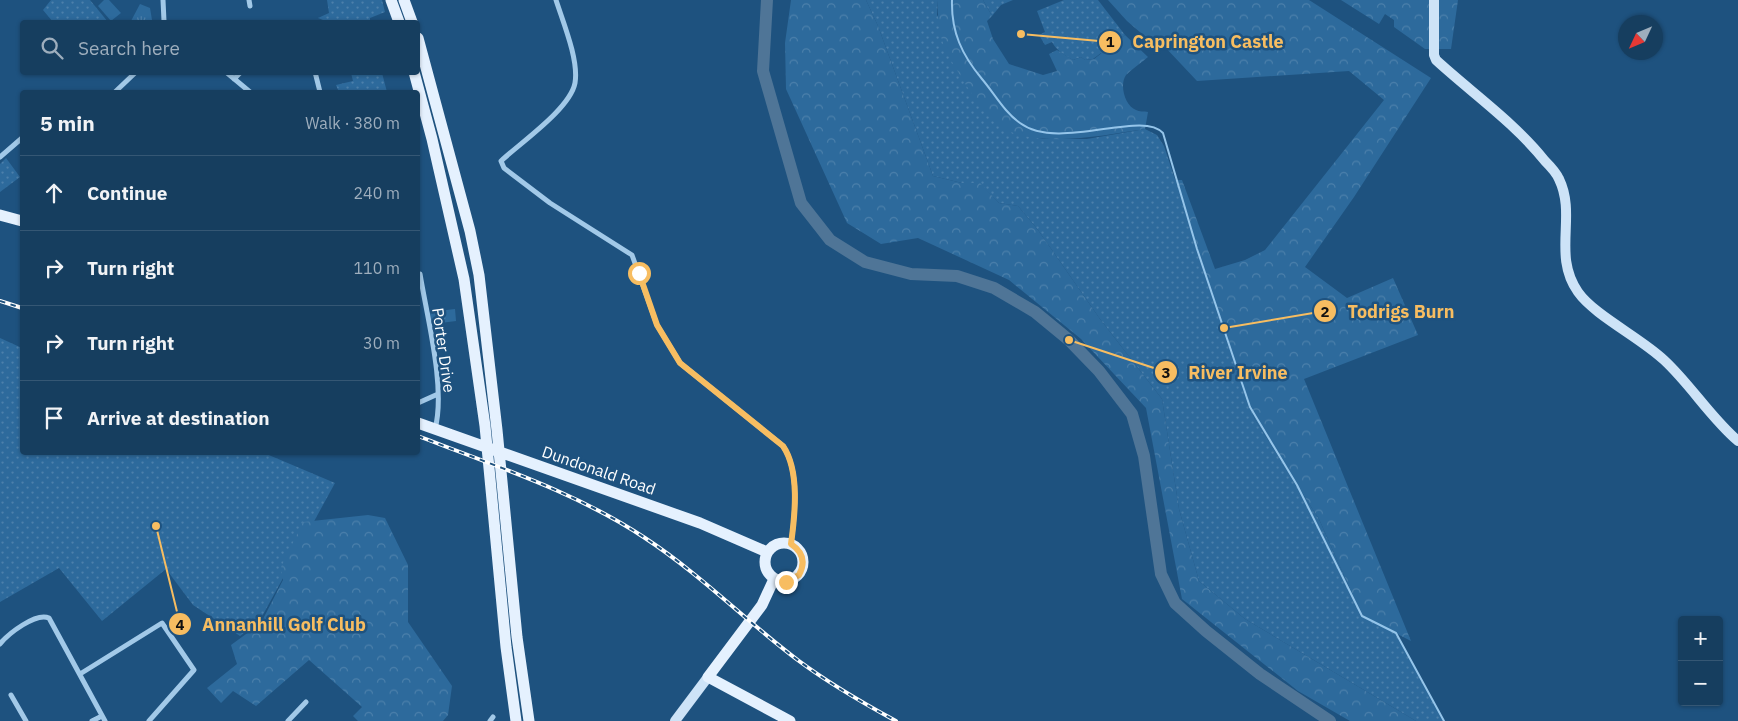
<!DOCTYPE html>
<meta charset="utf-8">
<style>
:root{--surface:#163e5f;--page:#1f4565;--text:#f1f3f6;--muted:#9eaebd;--line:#355774}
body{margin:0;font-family:"IBM Plex Sans",sans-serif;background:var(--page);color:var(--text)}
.controls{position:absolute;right:15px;bottom:15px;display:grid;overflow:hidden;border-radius:5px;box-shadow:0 1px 4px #0004}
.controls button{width:45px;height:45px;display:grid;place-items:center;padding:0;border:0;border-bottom:1px solid var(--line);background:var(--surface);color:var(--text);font:25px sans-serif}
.compass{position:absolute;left:1618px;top:15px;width:45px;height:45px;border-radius:50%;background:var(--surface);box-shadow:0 1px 4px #0004;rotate:226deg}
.stop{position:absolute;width:15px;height:15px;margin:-11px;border:4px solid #f7bd61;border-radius:50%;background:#fff}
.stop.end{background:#f7bd61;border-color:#fff;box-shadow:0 1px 5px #0008}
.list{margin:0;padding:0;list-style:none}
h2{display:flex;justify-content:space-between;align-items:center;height:65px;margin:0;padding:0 20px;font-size:21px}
h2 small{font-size:16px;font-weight:400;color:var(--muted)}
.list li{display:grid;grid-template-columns:32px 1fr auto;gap:15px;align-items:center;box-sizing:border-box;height:75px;padding:0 20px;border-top:1px solid var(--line)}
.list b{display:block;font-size:19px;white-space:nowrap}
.list em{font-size:16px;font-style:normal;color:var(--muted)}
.icon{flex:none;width:28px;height:28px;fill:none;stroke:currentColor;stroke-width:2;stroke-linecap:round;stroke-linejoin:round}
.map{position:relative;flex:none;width:1738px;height:721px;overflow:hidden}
.search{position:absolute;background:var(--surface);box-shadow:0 1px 4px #0004;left:20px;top:20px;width:400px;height:55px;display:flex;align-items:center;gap:12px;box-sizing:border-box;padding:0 18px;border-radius:5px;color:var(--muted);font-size:19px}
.panel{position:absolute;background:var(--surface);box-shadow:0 1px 4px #0004;left:20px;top:90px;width:400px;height:365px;border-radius:5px}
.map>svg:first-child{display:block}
.grass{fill:url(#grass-dots)}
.forest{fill:url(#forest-crowns)}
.park{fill:url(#park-tufts)}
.pitch{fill:#2d6a9c}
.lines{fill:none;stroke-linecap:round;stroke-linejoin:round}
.stream{stroke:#95c5ea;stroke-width:2}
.river{stroke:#4f7597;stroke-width:12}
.street{stroke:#a2c9e8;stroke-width:5}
.secondary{stroke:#cde3f7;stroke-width:10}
.primary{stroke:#e5f1fe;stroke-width:11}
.rail-casing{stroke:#fff;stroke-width:4}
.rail{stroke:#1e527f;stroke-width:2;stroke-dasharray:5.5;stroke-linecap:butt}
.route{stroke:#f7bd61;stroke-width:6}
.labels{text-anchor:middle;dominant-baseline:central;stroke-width:5;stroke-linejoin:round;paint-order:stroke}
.street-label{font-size:16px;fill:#fff;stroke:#1e527f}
.leader{fill:none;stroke:#f7bd61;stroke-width:2}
.callout-dot{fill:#f7bd61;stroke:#1e527f;stroke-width:2}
.mark-label{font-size:15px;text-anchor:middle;font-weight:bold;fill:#111}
.callout-label{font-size:18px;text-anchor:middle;font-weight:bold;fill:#f7bd61;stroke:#1e527f;stroke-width:5;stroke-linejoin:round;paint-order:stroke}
</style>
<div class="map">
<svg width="1738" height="721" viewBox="0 0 1738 721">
<defs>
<pattern id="grass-dots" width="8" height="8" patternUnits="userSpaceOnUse" patternTransform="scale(1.25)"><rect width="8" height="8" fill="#2d6a9c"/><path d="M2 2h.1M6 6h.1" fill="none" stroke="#4c80ab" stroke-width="1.8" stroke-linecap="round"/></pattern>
<pattern id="forest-crowns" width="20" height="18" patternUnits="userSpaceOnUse" patternTransform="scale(1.25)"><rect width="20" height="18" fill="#2d6a9c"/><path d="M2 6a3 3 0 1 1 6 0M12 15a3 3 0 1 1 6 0" fill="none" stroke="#4c80ab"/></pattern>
<pattern id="park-tufts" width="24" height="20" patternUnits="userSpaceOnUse" patternTransform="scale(1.25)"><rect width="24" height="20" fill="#2d6a9c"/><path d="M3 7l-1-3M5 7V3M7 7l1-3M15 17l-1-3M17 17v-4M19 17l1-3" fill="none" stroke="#4c80ab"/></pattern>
</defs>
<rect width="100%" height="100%" fill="#1e527f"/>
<!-- grass -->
<path class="grass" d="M51,0H90L108,22H53L43,10Z
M327,0H382L385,12L370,18V22H328L318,18L329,13Z
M866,0H938L937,15L1011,131L1043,139H1087L1145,129L1157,135L1164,146L1255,420L1319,519L1362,616L1396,633L1444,721H1416L1245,619L1199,581L1179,509L1162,399L1100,319L1038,230L1018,206L999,203L979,183H962L933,176L878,26Z
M983,0H1013L1001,5L992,16Z
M1064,0H1098L1125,35L1093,59L1085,60L1081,57L1073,60C1064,55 1057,51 1052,42L1045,45L1039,35L1045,32L1037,11Z
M351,73H382L387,92H339L336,85L353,81Z
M6,158L20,177L0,192V164Z
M0,338L22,348V452L264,453L335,483L259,622L240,636L193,605L166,569L102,621L59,568L0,602Z"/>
<!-- forest -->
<path class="forest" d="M791,0H866L878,26L933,176L962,183H980L999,203L1018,206L1038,230L1100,319L1162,399L1179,509L1199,581L1245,619L1416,721H1350L1298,691L1182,599L1146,408L1081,339L1009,280L918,238L881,244L847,223L786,89L785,43Z
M938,0H983L992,16L987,21L993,39L1009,64L1043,75L1057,71L1049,54L1057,50L1073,60L1081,57L1085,60L1094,59L1125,35L1148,57C1141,63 1132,69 1126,75C1119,85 1125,106 1136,110C1139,112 1144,111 1148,112L1145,129C1103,135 1037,150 999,126C990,121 967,88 962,78C943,48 937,36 938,0Z
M1108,0H1309L1431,78L1354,197L1305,267L1347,298L1393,278L1418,335L1304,379L1411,641L1362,616L1319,519L1255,420L1173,180H1182L1215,269L1245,260L1265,250L1384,100L1349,71L1197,81L1165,47L1156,46L1127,21Z
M1341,0H1458L1451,49H1425L1394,27V20L1385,14L1379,24Z
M368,515L385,518L408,565V622L452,686L448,715L443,721H358L353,716L362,707L309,660L256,706L233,691L221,703L207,688L237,664L231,645L261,623L283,580L281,567L303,522Z"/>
<!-- park -->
<path class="park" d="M140,4L150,8L152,20L150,22L131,21Z
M455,309L456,321L432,324L430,312Z"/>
<!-- pitch -->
<path class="pitch" d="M104,0H109L121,13L111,21L98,6Z"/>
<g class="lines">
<!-- stream -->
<path class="stream" d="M952,0C951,32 962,55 982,79C994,93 1005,113 1020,123C1059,152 1142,109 1163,133L1197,249L1250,407L1297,485L1362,616L1396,633L1444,721"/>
<!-- river -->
<path class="river" d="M767,0L763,71L801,203L830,240L865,262L911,274L957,276L994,288L1035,312L1069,340L1099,371L1132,414L1144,456L1161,574L1175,603L1206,631L1260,674L1330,721"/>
<!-- street -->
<path class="street" d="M163,0L164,21
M249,0L250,6
M556,0C563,22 579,60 575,83C570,109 520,143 501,161L504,168L550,203L632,255L657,325L680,363L783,446C800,471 795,515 791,544
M226,72L250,92
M315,72L320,92
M234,79L241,72
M115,92L136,72
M0,157L22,138
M420,274C427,317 446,388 435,429
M418,403L438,394
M0,644C8,634 36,612 49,618L105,721
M80,674L162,623L194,670L149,721
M11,695L26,721
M92,721L102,716
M288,721L306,702
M490,721L493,717"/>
<!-- secondary -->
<path class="secondary" d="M1434,0V55L1436,60C1472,93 1515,123 1545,161C1550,166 1556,172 1559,179C1577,216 1552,255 1578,292C1594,315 1641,338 1664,360C1691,385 1710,417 1738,441
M675,721L708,677"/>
<!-- primary -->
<path class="primary" d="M391,0L399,22
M404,0L412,22
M418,38L470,231L479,275L497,430L517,637L529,721
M414,72L432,139L464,279L485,426L506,647L516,721
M0,215L22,221
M418,423L700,523L767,552
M765 562a19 19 0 1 1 38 0a19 19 0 1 1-38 0Z
M774,579L762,605L708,677L790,721"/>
<defs>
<path id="rail" d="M0,301L22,308
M418,436C495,466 576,492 645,538C700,574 747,622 799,661C830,684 863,703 896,721"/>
</defs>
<!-- rail casing -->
<use href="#rail" class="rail-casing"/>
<!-- rail -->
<use href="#rail" class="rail"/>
</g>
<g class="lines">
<!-- route -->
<path class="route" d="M639,273L657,325L680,363L783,446C800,471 795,515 791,544C803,552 806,562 799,575L786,582"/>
</g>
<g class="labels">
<!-- street labels -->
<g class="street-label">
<text transform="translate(444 350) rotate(82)">Porter Drive</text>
<text transform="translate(599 470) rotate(19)">Dundonald Road</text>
</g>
</g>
<!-- callouts -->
<path class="leader" d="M1021 34L1110 42M1224 328L1325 311M1069 340L1166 372M156 526L180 624"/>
<g class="callout-dot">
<circle cx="1021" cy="34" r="5"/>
<circle cx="1224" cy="328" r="5"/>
<circle cx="1069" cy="340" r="5"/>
<circle cx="156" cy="526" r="5"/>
<circle cx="1110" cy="42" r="12"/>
<circle cx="1325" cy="311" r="12"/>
<circle cx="1166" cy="372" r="12"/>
<circle cx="180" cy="624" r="12"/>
</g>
<g class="mark-label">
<text x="1110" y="47">1</text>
<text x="1325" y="317">2</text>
<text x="1166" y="378">3</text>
<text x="180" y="630">4</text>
</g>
<g class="callout-label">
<text x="1208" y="48">Caprington Castle</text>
<text x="1401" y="318">Todrigs Burn</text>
<text x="1238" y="379">River Irvine</text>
<text x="284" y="631">Annanhill Golf Club</text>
</g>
</svg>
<div class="controls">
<button>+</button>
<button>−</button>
</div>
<svg class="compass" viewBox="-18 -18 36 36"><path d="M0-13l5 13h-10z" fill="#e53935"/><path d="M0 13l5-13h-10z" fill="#9eaebd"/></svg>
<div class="stop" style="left:639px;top:273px"></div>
<div class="stop end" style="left:786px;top:582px"></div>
<div class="search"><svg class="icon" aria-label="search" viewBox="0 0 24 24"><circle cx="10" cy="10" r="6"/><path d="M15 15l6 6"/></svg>Search here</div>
<section class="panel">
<h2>5 min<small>Walk · 380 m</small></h2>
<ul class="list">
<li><svg class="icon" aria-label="ahead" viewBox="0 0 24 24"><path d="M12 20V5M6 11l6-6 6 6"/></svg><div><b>Continue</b></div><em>240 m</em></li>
<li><svg class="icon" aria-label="right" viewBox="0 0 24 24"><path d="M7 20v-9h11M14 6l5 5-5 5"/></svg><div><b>Turn right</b></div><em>110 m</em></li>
<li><svg class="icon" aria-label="right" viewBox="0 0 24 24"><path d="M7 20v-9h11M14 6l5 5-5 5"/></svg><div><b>Turn right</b></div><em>30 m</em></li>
<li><svg class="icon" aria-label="arrive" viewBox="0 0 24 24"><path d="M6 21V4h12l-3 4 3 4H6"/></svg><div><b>Arrive at destination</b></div></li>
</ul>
</section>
</div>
